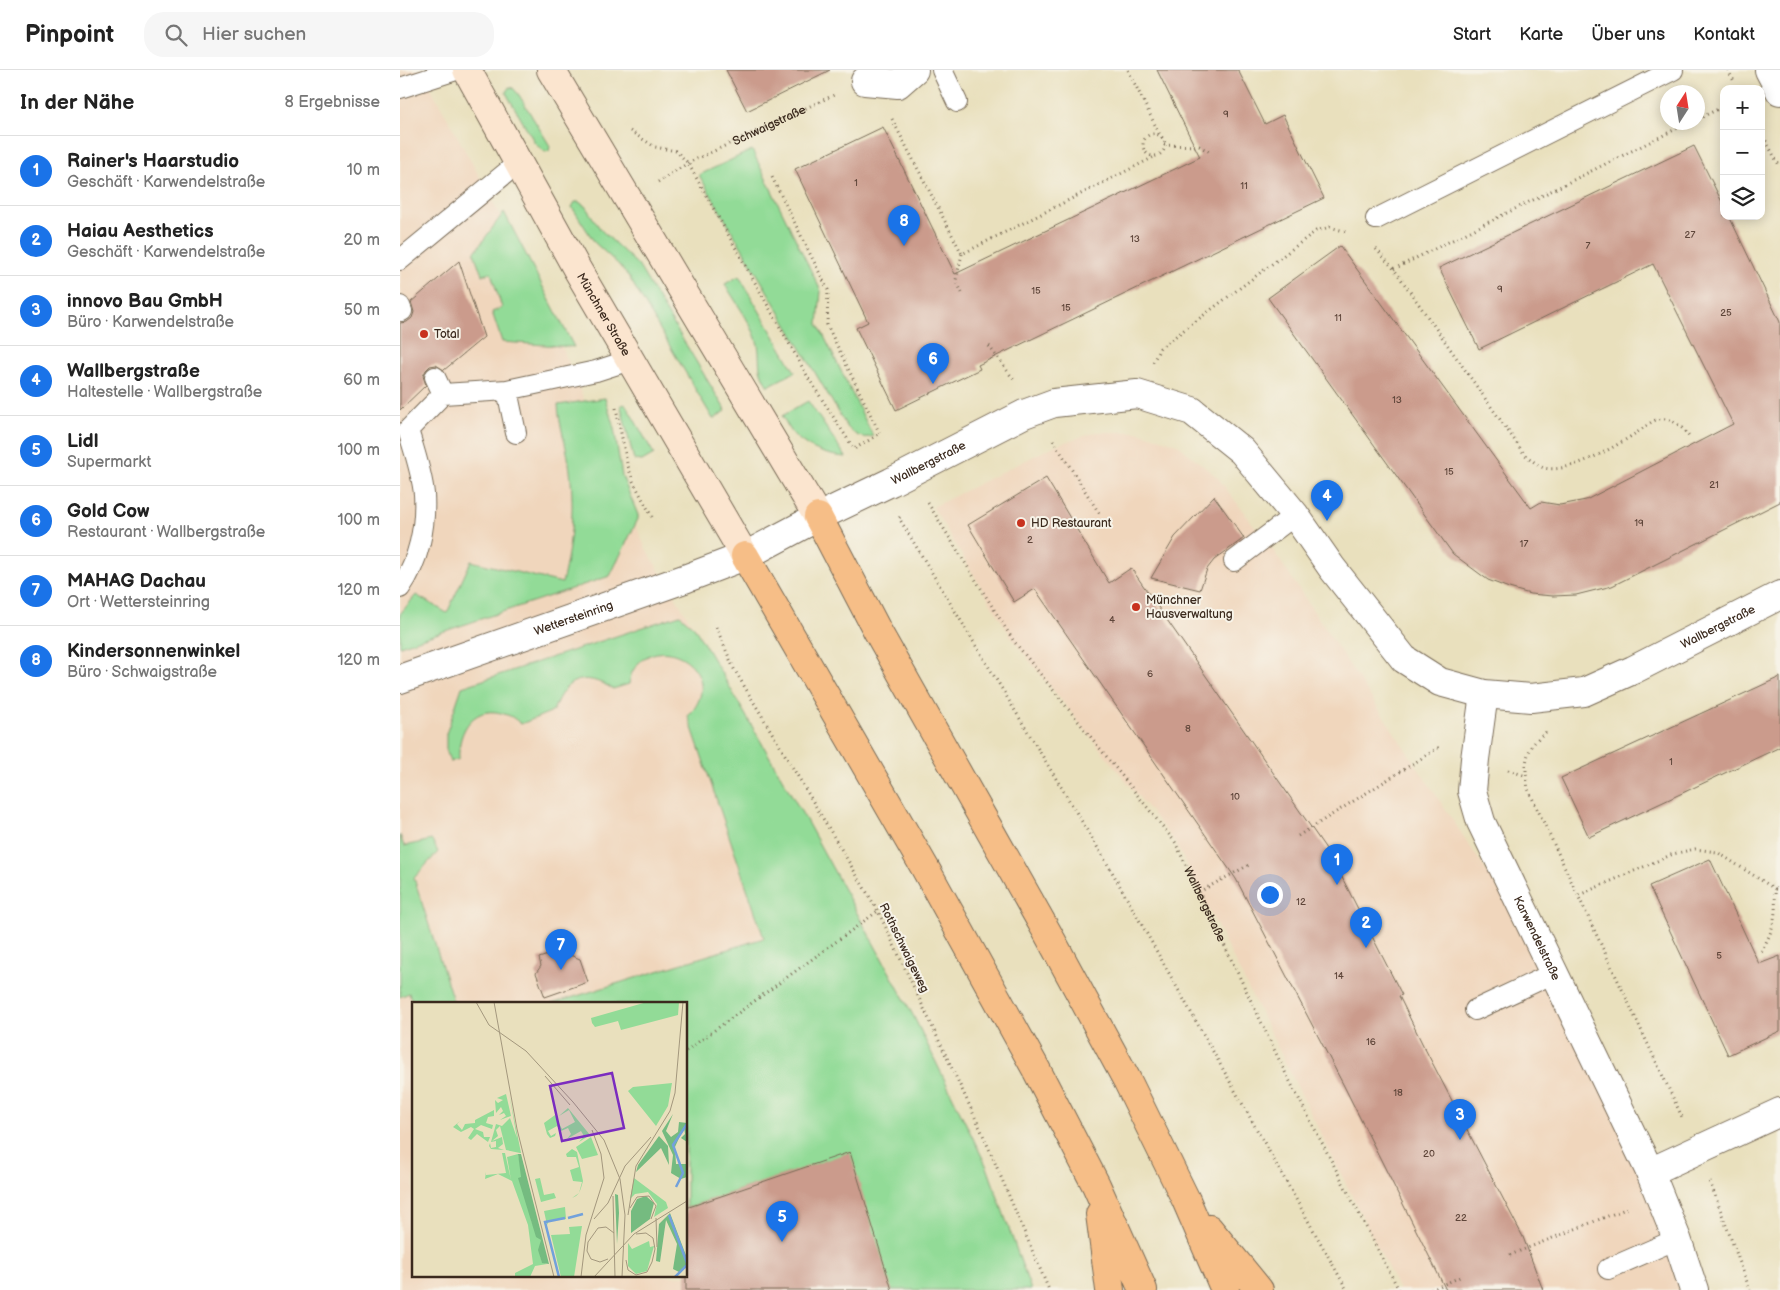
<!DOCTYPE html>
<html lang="de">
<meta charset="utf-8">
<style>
:root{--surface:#fff;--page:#f6f6f6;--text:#222;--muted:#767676;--line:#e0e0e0;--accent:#1a73e8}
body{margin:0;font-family:"Balsamiq Sans",sans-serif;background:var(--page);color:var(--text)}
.controls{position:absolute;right:15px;top:15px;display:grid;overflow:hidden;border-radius:10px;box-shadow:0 2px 12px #0003}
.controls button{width:45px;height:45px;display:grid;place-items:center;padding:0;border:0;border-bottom:1px solid var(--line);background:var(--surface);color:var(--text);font:25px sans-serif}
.compass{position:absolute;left:1260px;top:15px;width:45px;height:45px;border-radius:50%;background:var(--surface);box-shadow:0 2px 12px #0003;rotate:12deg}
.you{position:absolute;left:869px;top:824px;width:18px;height:18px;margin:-12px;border:4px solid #fff;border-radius:50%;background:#1a73e8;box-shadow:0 0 0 8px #1a73e833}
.badge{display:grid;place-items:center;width:32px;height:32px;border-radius:50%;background:var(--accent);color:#fff;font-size:16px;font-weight:700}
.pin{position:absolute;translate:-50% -41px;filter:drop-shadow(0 1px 2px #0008)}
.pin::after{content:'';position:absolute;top:26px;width:18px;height:15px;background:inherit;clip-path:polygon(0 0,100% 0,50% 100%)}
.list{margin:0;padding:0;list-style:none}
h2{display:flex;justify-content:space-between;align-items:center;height:65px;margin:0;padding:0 20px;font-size:21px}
h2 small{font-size:16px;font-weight:400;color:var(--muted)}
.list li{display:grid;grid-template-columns:32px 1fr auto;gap:15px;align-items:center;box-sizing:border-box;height:70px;padding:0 20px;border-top:1px solid var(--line)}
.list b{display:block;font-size:19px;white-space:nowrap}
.list p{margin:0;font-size:16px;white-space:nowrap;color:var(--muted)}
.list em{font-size:16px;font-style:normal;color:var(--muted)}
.icon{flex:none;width:28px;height:28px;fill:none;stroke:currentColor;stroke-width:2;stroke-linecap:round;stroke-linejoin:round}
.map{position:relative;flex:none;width:1380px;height:1220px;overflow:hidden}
header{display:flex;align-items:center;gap:30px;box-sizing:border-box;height:70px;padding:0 25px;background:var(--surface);border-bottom:1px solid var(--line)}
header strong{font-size:24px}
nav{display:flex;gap:28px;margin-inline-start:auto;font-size:18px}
.search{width:350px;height:45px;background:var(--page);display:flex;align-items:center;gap:12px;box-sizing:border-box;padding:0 18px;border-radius:20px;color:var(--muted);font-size:19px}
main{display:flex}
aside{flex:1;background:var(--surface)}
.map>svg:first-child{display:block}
.built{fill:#f0d6bc;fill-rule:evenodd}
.green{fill:#92db97;stroke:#66825a}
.building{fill:#cb9b8c}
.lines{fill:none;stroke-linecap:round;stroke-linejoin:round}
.service-casing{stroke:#786a56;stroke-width:22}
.minor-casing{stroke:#786a56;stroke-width:30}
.secondary-casing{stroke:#786a56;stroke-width:30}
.trunk-casing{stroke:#786a56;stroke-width:30}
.path{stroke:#786a56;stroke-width:3;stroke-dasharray:1 4;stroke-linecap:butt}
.service{stroke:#fff;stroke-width:20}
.minor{stroke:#fff;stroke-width:28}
.secondary{stroke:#fbe5cf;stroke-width:28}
.trunk{stroke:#f6be87;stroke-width:28}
.poi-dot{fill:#c8321e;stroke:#f7f3e8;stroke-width:2}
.labels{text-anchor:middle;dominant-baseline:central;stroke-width:4;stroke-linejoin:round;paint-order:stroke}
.number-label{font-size:10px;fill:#5f463a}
.street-label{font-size:12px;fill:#3b2a1e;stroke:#f7f3e8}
.poi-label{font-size:12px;fill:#3b2a1e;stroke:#f7f3e8;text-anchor:start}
.inset-river{fill:none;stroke:#72a1db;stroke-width:2.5}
.inset-road{fill:none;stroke:#a3977d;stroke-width:1}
.view{fill:#7b2cbf;fill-opacity:0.15;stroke:#7b2cbf;stroke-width:2.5}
.inset-edge{fill:none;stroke:#3b2a1e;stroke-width:2.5}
</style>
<header>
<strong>Pinpoint</strong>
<div class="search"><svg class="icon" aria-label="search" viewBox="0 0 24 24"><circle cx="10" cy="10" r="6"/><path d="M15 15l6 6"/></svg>Hier suchen</div>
<nav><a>Start</a><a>Karte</a><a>Über uns</a><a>Kontakt</a></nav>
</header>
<main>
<aside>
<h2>In der Nähe<small>8 Ergebnisse</small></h2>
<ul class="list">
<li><span class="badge">1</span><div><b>Rainer's Haarstudio</b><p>Geschäft · Karwendelstraße</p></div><em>10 m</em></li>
<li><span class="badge">2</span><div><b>Haiau Aesthetics</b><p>Geschäft · Karwendelstraße</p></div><em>20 m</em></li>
<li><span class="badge">3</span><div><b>innovo Bau GmbH</b><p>Büro · Karwendelstraße</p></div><em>50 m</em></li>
<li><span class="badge">4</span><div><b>Wallbergstraße</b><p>Haltestelle · Wallbergstraße</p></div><em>60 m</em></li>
<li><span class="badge">5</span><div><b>Lidl</b><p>Supermarkt</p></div><em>100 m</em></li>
<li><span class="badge">6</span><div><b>Gold Cow</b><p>Restaurant · Wallbergstraße</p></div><em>100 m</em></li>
<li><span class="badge">7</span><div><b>MAHAG Dachau</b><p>Ort · Wettersteinring</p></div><em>120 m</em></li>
<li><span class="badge">8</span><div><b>Kindersonnenwinkel</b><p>Büro · Schwaigstraße</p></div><em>120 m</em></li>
</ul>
</aside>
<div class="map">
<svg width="1380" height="1220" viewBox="0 0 1380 1220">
<rect width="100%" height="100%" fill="#f7f3e8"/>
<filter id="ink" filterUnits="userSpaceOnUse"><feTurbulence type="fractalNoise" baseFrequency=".02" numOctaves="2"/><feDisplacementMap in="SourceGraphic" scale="10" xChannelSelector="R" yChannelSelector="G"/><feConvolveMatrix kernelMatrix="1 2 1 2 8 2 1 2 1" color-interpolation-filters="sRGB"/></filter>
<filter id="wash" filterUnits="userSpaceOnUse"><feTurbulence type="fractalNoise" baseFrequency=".0096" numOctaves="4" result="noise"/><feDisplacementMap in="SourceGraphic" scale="20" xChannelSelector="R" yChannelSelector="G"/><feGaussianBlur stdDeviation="1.12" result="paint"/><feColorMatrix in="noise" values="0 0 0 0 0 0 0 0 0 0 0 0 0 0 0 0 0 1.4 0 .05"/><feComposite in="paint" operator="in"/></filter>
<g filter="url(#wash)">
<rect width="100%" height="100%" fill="#e9e0bd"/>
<!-- built -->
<path class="built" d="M0,0H21L129,197L245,477L322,604L406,750L514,947L587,1097L631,1220H0ZM14,934H286V1206H14Z
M696,362H738L777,374L818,408L875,483L1145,889L1294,1220H999L775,772L613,570L533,437L656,375Z"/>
<!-- green -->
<path class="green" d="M109,17L113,18L119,25L150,76L149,81L145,82L135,73L106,23Z
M352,80L421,221L418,254L473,366C462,370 455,365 447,357L299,105Z
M175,132H179L185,136L201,160L238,195L326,341L313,349L229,207L218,194L195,173L172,137Z
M104,142L174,277L102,272L92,242L102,238L91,203L82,205L74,183Z
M339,206L395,302L368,316C354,296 363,288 356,268C351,253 333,228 325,214Z
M205,328L214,358L222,406L238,445V449L210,506L0,576V544L16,525L47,543L71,491L162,513C172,471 175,436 169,393C166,373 159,355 158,335Z
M408,331L446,387C427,386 409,379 395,366C390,361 386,352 382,346Z
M222,334L226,335L254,384L242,391L234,390L221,337Z
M280,545L294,557L322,604L406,750L514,947L587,1097L631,1220H478L449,1083L286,1138V934H151L364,868L288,646C330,603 261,557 234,599C231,603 230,609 229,614L213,619C183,601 165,608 153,641L121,654C117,651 112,646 107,645C75,632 57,660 59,689L50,692L46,679V664L62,617Z
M0,765L4,776L32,770L38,782L14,808L54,934H14V937L9,923L0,927Z"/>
<g id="blocks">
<!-- building -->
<path class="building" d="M326,0H430L347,41Z
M757,0H838L865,54L883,45L924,128L578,295L580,299L496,340L456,258L468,252L395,99L483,57L555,204L800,87Z
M1294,76L1324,136V146H1329L1380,252V432L1212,516L1176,525L1153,526L1130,524L1109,518L1088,510L1053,484L868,228L940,176L1131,438L1141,432L1160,435L1186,430L1333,354L1253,194L1079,279L1039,198Z
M59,191L84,267L44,300L36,295L30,296L26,300L23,306L26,315L0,340V253L7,252L12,248L14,242L11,232Z
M646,408L709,513L731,498L931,786L1002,925L999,926L1023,975L1123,1167L1143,1220H1046L944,1016L836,809L635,519L614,532L568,455Z
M814,426L844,468L814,490L807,499L800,520L751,508L775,467Z
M1380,607V677L1189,767L1161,708Z
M1310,789L1359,894L1380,886V961L1328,985L1249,816Z
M160,881L180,889L188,912L145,927L136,903L141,896L139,888Z
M450,1082L492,1220H286V1138Z"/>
</g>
</g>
<g filter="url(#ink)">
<use href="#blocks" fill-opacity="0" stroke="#786a56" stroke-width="1"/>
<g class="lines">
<defs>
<path id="service" d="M542,0L557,32
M0,18L56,0
M976,149L1273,0
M0,190L118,93
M0,236L2,241
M35,307L43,324
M107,320L116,363
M834,491L895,445
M0,518C19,491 26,456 24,424C22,403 14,380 8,360L43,324L107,320L196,301L230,290
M1075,940L1154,903
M1208,1199L1277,1169"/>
<g id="minor">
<path d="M1369,0L1380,21"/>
<path d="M465,11L498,14L514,0"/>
<path id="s3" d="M0,609L287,508L345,486L418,447L491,412L624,344L654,333L737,324L792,341L842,381L895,445L932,498L1004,589L1040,612L1084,624L1131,628L1184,622L1233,600L1380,525"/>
<path id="s4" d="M1084,624L1075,689L1072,721L1081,752L1250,1102L1277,1169L1294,1220"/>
<path d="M1250,1102L1380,1042"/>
</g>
<g id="secondary">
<path id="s5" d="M67,0L177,199L345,486"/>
<path d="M151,0L418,447"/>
</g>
<path id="trunk" d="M418,447L478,562L647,862L727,1010L786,1130L825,1220
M345,486L525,798L636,999L696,1115L743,1220
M700,1144L710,1220
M809,1159L859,1220"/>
</defs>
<!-- service casing -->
<use href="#service" class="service-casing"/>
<!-- minor casing -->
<use href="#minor" class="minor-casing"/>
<!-- secondary casing -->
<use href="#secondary" class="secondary-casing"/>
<!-- trunk casing -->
<use href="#trunk" class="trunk-casing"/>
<!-- path -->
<g class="path">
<path d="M728,0L762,69"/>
<path d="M1328,0L1335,13"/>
<path d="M492,49L562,184L756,86"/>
<path d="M1298,49L1324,36"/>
<path d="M230,61L255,77L276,81L288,93L409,309L454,379L480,364L427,255L428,220L371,105"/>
<path d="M1361,62L1380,97"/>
<circle cx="754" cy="75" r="11"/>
<path d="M764,75L799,76L810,82"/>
<path id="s1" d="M258,112L288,93L434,25"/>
<path d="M976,179L994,199L1125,385C1131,389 1138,396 1144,398C1169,404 1215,377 1236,363C1243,359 1252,350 1259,349C1273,347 1282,357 1290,368"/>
<path d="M562,184L556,210L563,225"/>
<path d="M994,199L1290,52"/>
<path d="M589,276L614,310"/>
<path d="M753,292L760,278L916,161L930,157L947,162"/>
<path d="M216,338L227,393L233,411L252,447"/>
<path d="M653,370L699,443"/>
<path id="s2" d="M528,433L613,570L775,772L886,1004L999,1220"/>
<path d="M500,447L499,448L711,800L947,1220"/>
<path d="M316,557L334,599L478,841L581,1060L649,1220"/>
<path d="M1146,662C1124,678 1124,694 1128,719L1283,1049"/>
<path d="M1108,700L1126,706"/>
<path d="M898,766L1038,678L1042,679"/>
<path d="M1375,819L1380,820"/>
<path d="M799,822L849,795"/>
<path d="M1179,825L1273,784L1295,779L1317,782L1375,819C1376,847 1375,857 1361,882"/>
<path d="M286,981L478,841"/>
<path d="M1310,1112L1350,1220"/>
<path d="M1110,1185L1228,1138"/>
<path d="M1031,1220L1060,1207"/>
</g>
<!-- service -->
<use href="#service" class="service"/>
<!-- minor -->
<use href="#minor" class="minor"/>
<!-- secondary -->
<use href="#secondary" class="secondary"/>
<!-- trunk -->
<use href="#trunk" class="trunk"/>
</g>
</g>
<!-- markers -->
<g class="poi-dot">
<circle cx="24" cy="264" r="5"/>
<circle cx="621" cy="453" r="5"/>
<circle cx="736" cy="537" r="5"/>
</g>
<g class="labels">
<!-- number labels -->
<g class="number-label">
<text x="826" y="44">9</text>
<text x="456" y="113">1</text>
<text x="844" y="116">11</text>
<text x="1290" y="165">27</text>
<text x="735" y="169">13</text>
<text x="1188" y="176">7</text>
<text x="1100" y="219">9</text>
<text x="636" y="221">15</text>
<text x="666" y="238">15</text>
<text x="1326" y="243">25</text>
<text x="938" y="248">11</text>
<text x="997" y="330">13</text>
<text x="1049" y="402">15</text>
<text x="1314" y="415">21</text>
<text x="1239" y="453">19</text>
<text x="630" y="470">2</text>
<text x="1124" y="474">17</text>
<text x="712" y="550">4</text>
<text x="750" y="604">6</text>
<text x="788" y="659">8</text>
<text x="1271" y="692">1</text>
<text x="835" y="727">10</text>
<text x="901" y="832">12</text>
<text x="1319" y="886">5</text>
<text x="939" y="906">14</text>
<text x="971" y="972">16</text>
<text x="998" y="1023">18</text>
<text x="1029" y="1084">20</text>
<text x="1061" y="1148">22</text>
</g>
<!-- street labels -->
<g class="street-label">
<text stroke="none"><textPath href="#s1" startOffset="125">Schwaigstraße</textPath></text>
<text stroke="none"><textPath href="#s5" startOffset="280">Münchner Straße</textPath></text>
<text stroke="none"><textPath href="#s3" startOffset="572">Wallbergstraße</textPath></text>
<text stroke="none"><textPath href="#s3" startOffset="184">Wettersteinring</textPath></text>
<text stroke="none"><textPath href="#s3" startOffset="1518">Wallbergstraße</textPath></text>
<text stroke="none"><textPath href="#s2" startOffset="489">Wallbergstraße</textPath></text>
<text stroke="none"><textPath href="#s4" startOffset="259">Karwendelstraße</textPath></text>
<text transform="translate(504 878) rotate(64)">Rothschwaigeweg</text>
</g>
<!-- poi labels -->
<g class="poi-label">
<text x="34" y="264">Total</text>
<text x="631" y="453">HD Restaurant</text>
<text x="746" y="530">Münchner<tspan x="746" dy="14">Hausverwaltung</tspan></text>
</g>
</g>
<!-- overview -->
<g transform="translate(12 932)">
<rect width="275" height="275" fill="#e9e0bd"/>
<path d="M235,0H267L266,13L209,28L206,19L183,25L180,21L179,16ZM260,81L256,104L244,124L216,89L221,85ZM97,91L109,151H108L94,148L88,124L84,128L86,134L80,139L90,135L91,142L86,146L92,148L79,147L77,144L78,141L79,146L84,145V139L79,140L84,122L90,124L98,116L105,136ZM94,92L99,114L88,118L94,114L92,111L87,113L91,109L89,105L84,111L83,98L86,101L91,98L85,96ZM156,106L178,133L167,140L172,134L169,129L155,137L159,132L156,126L149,129L145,124L136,129L139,134L144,131L143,134L138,136L135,132L132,121L143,113L150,127L163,120L157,108L147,114ZM82,108V114L76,115L74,121L81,123L80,127L69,123L63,127L71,130L72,135H78L76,140L65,132L59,138L56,136L62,127L59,125L49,130L41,125L48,119L45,122L50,128L53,122L63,121V118ZM179,135L186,153L170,157L164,145ZM160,147L165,150L171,179L169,186L167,191L164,194L160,196L167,191L170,180L161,179L158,168L167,165L164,155H155L154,152ZM90,151H93L99,178L95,155L106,152L120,221L129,238L128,253L130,260L135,262L123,264L118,275H103V271L121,262L116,223L100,179L86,172L73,177L74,170V173L94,171ZM128,176L132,193L142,191L144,196L129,200L123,177ZM222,176L254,200L256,206L242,215L245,202L236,190L223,192L218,197ZM153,205L154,217L137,219L135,223L132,209ZM170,224L162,275H149L139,233L158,232L157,225ZM237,239L238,245L242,244L235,269L224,272L216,264V241L220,247Z" fill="#92db97"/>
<path d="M261,112L254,129L259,135L266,130L267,120L275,121V140L269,136L273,132L272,125L263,145L264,162H275V175L269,177L259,171L261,153L250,129ZM247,134L256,144L257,163L249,146L224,170L226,163ZM106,152H109L137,262L130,261L126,248L129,238L124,235L106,176L109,175ZM203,192L206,193L207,211L205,242ZM234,194L242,201L238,217L219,231V209L225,197ZM258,211L275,256V265L267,270L261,267L265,242L254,218L248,260L244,259L247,222Z" fill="#75bb80"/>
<path class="inset-river" d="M264,185L271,171L261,143L275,122M257,213L275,261M156,216L171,212M147,275L133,220L153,216M263,275L275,263"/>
<path class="inset-road" d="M64,0L77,23L114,49L161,100M82,0L105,127L142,275M133,74L158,103M161,100L192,138L208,177L213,213L210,275M258,109L263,91L271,0M201,194L203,275M218,206L225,195L237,194L244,204L239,217M216,213L224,164L258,109M244,216L245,245M182,217L196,201L213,164L239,135M196,257L188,260L179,257L175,249L176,240L186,226L194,225L202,231M214,258L216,268L224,273L235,270L240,260L243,247L241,236L234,231L224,232M169,275L174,233L192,176L189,152L180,128M182,275L222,232L275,199"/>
<path class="view" d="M200,71L212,126L150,139L138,84Z"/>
<rect width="275" height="275" class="inset-edge"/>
</g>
</svg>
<div class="controls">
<button>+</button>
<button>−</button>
<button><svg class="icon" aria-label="layers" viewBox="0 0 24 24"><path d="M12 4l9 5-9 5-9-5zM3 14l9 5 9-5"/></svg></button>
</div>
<svg class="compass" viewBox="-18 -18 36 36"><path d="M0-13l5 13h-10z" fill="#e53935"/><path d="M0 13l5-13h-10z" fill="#767676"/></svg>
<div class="you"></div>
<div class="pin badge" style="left:937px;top:815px">1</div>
<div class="pin badge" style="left:966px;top:878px">2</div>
<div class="pin badge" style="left:1060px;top:1070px">3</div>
<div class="pin badge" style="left:927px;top:451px">4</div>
<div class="pin badge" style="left:382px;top:1172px">5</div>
<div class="pin badge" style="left:533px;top:314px">6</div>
<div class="pin badge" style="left:161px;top:900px">7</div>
<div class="pin badge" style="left:504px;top:176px">8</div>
</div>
</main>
